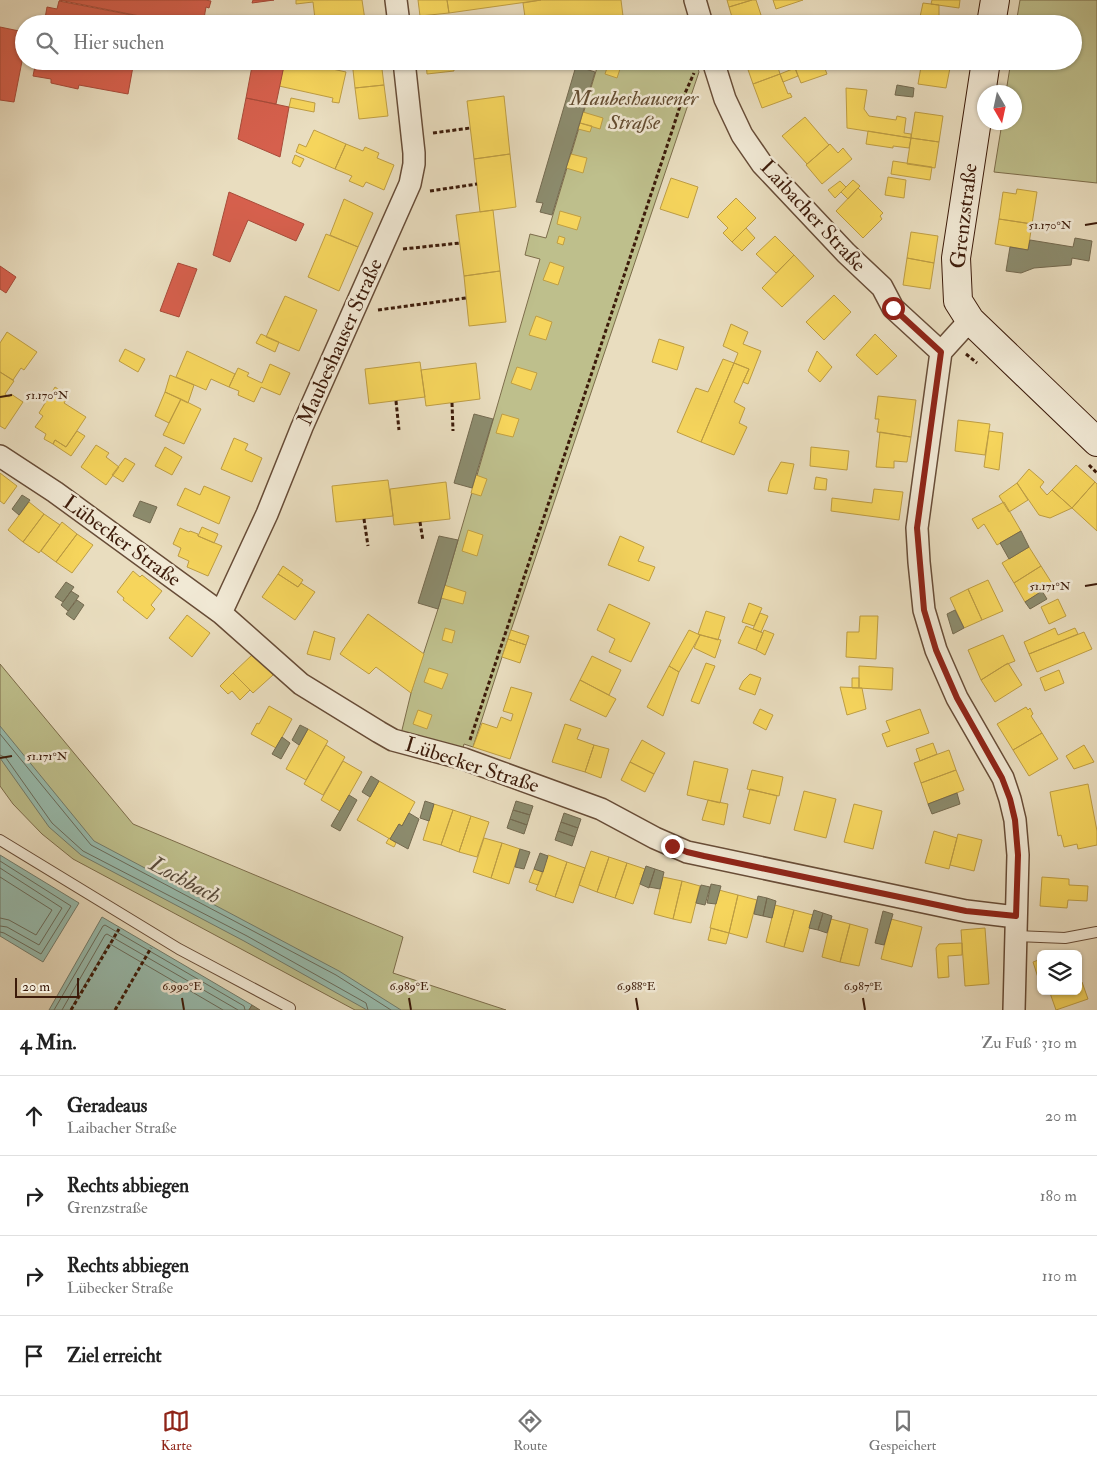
<!DOCTYPE html>
<html lang="de">
<meta charset="utf-8">
<style>
:root{--surface:#fff;--page:#f6f6f6;--text:#222;--muted:#767676;--line:#e0e0e0;--accent:#8f2418}
body{margin:0;font-family:"IM FELL Double Pica",serif;background:var(--page);color:var(--text)}
.controls{position:absolute;right:15px;bottom:15px;display:grid;overflow:hidden;border-radius:8px;box-shadow:0 1px 4px #0004}
.controls button{width:45px;height:45px;display:grid;place-items:center;padding:0;border:0;border-bottom:1px solid var(--line);background:var(--surface);color:var(--text);font:25px sans-serif}
.compass{position:absolute;left:977px;top:85px;width:45px;height:45px;border-radius:50%;background:var(--surface);box-shadow:0 1px 4px #0004;rotate:171deg}
.scale{position:absolute;left:15px;bottom:12px;width:64px;box-sizing:border-box;padding-left:5px;border:2px solid #3c1b0a;border-top:0;font-size:14px;line-height:18px;white-space:nowrap;color:#3c1b0a;-webkit-text-stroke:4px #f1e9d5;paint-order:stroke}
.stop{position:absolute;width:15px;height:15px;margin:-11px;border:4px solid #8f2418;border-radius:50%;background:#fff}
.stop.end{background:#8f2418;border-color:#fff;box-shadow:0 1px 5px #0008}
.list{margin:0;padding:0;list-style:none}
h2{display:flex;justify-content:space-between;align-items:center;height:65px;margin:0;padding:0 20px;font-size:21px}
h2 small{font-size:16px;font-weight:400;color:var(--muted)}
.list li{display:grid;grid-template-columns:32px 1fr auto;gap:15px;align-items:center;box-sizing:border-box;height:80px;padding:0 20px;border-top:1px solid var(--line)}
.list b{display:block;font-size:19px;white-space:nowrap}
.list p{margin:0;font-size:16px;white-space:nowrap;color:var(--muted)}
.list em{font-size:16px;font-style:normal;color:var(--muted)}
.icon{flex:none;width:28px;height:28px;fill:none;stroke:currentColor;stroke-width:2;stroke-linecap:round;stroke-linejoin:round}
.map{position:relative;flex:none;width:1097px;height:1010px;overflow:hidden}
.search{position:absolute;background:var(--surface);box-shadow:0 1px 4px #0004;left:15px;right:15px;top:15px;height:55px;display:flex;align-items:center;gap:12px;box-sizing:border-box;padding:0 18px;border-radius:28px;color:var(--muted);font-size:19px}
.sheet{height:385px;background:var(--surface)}
nav{display:flex;justify-content:space-around;align-items:center;box-sizing:border-box;height:70px;border-top:1px solid var(--line);background:var(--surface);font-size:14px;color:var(--muted)}
nav a{display:grid;justify-items:center;gap:2px}
nav .on{color:var(--accent)}
.map>svg:first-child{display:block}
.green{fill:#bebf8c;stroke:#7d6d4b}
.water{fill:#98bcae;stroke:#737c6c}
.homes{fill:#f6d55c;stroke:#be9d43}
.shops{fill:#d6604d;stroke:#a84b39}
.industry{fill:#8c8c6e;stroke:#746a50}
.lines{fill:none;stroke-linecap:round;stroke-linejoin:round}
.shore{stroke:#6a6c5c;stroke-width:1}
.service-casing{stroke:#674c37;stroke-width:12}
.minor-casing{stroke:#674c37;stroke-width:24}
.secondary-casing{stroke:#3c1b0a;stroke-width:30}
.path{stroke:#3c1b0a;stroke-width:3;stroke-dasharray:4 2.5;stroke-linecap:butt}
.service{stroke:#f1e9d5;stroke-width:10}
.minor{stroke:#f1e9d5;stroke-width:21}
.secondary{stroke:#f1e9d5;stroke-width:28}
.route{stroke:#8f2418;stroke-width:6}
.ticks{fill:none;stroke:#3c1b0a;stroke-width:2}
.labels{text-anchor:middle;dominant-baseline:central;stroke-width:5;stroke-linejoin:round;paint-order:stroke}
.park-label{font-size:21px;font-style:italic;fill:#634c31;stroke:#f1e9d5}
.street-label{font-size:21px;fill:#3c1b0a;stroke:#f1e9d5}
.water-label{font-size:22px;font-style:italic;fill:#584b3b;stroke:#f1e9d5}
.ticks-label{font-size:12px;text-anchor:middle;fill:#3c1b0a;stroke:#f1e9d5;stroke-width:5;stroke-linejoin:round;paint-order:stroke}
</style>
<div class="map">
<svg width="1097" height="1010" viewBox="0 0 1097 1010">
<rect width="100%" height="100%" fill="#e9ddbf"/>
<filter id="stains"><feTurbulence type="fractalNoise" baseFrequency=".004" numOctaves="4"/><feColorMatrix values="0 0 0 0 .2 0 0 0 0 .09 0 0 0 0 .02 0 0 0 .5 -.17"/></filter>
<radialGradient id="worn" r=".72"><stop offset=".6" stop-color="#630" stop-opacity="0"/><stop offset="1" stop-color="#630" stop-opacity=".3"/></radialGradient>
<!-- green -->
<path class="green" d="M1020,0H1097V183L994,172L1002,123L1014,122V92H1006L1011,61H1073V24H1016Z
M599,61H696L699,72L502,657L473,747L464,744L462,751L401,734L412,689L438,609L540,259L525,255L530,234L546,238Z
M0,664L133,824L403,937L393,973L506,1010H355L73,859L42,834L13,804L0,786Z"/>
<!-- water -->
<path class="water" d="M0,726L94,841L339,971L401,1010H367L244,941L81,855L49,827L0,758Z
M0,855L79,903L43,962L0,936Z
M102,917L252,1005L249,1010H49Z"/>
<!-- homes -->
<path class="homes" d="M296,0H362L365,20L335,24L334,17L315,19L313,2L296,4Z
M418,0H447L449,13L420,16Z
M447,0H541L449,13Z
M541,0H621L624,24H526L523,3Z
M727,0H752L729,7Z
M752,0H756L764,24H734L729,7Z
M773,0H803L776,9Z
M932,0H960L959,8L931,4Z
M923,3L939,5V19L920,17Z
M285,61H296L346,72L339,103L332,102L333,98L279,86Z
M352,61H381L384,85L355,88Z
M426,61H453L454,71L427,74Z
M745,61H776L780,74L753,84Z
M793,61H815L795,68Z
M815,61H822L827,74L801,83L795,68Z
M852,61H875L874,66L851,63Z
M893,61H909V65L893,63Z
M922,61L951,63L946,88L918,84Z
M609,62L621,66L617,78L605,74Z
M795,68L798,76L783,82L780,74Z
M780,74L788,94L790,93L792,97L762,108L753,84Z
M384,85L388,116L359,119L355,88Z
M846,88L867,90L864,109L869,116L896,120L897,116L906,118L904,133L911,134V138L847,128Z
M504,96L510,154L474,159L467,101Z
M291,98L315,103L314,112L289,107Z
M583,112L603,118L600,129L580,123Z
M915,112L943,116L939,142L911,138Z
M805,117L829,145L807,164L782,136Z
M580,123L592,126L590,132L578,129Z
M314,130L346,144L335,169L296,152L299,144L306,147Z
M868,131L911,138L909,148L893,146V148L866,144Z
M911,138L939,142L935,168L907,164Z
M346,144L363,151L365,147L379,153L377,158L394,165L384,190L366,182L363,187L349,181L352,176L335,169Z
M830,144L838,153L843,148L852,159L822,184L806,165Z
M510,154L516,207L480,212L474,159Z
M571,154L587,158L583,173L566,168Z
M295,155L304,159L300,167L292,163Z
M893,161L932,167L930,180L891,174Z
M888,177L906,180L904,198L885,195Z
M671,178L698,187L688,218L660,209Z
M853,180L860,186L848,199L841,192Z
M840,181L846,187L835,198L828,190Z
M858,188L883,213L880,216L882,219L863,238L836,211Z
M1017,189L1037,192L1032,224L999,219L1003,192L1016,194Z
M736,198L756,218L732,242L723,233L728,228L717,217Z
M344,199L373,213L358,247L330,235Z
M493,210L500,271L464,276L456,215Z
M560,211L581,217L577,230L557,224Z
M999,219L1032,224L1028,250L995,244Z
M746,228L755,238L742,251L732,242Z
M911,232L938,236L934,263L907,258Z
M326,234L358,247L339,291L308,277Z
M559,236L565,238L563,245L557,243Z
M775,236L794,255L776,273L756,254Z
M794,255L814,276L782,307L762,288Z
M907,258L934,263L930,289L903,285Z
M550,262L564,267L558,285L543,280Z
M500,271L506,322L469,326L464,276Z
M834,295L851,312L824,340L806,322Z
M285,296L317,310L299,351L266,337Z
M536,316L552,322L546,340L529,335Z
M731,324L748,332L743,344L761,351L748,384L743,382L749,369L734,363L738,353L723,346Z
M7,332L37,352L24,370L21,368L13,380L0,372V343Z
M261,334L279,342L275,352L256,343Z
M875,334L897,356L877,375L856,355Z
M659,339L684,347L677,370L652,362Z
M125,349L145,359L138,372L119,361Z
M187,351L235,374L229,387L211,379L206,390L176,377Z
M817,351L832,367L820,382L808,371Z
M723,359L734,363L701,442L677,432L696,388L708,392Z
M420,362L425,397L369,404L365,369Z
M476,363L480,399L426,406L421,370Z
M734,363L749,369L734,402L745,408L739,423L747,427L734,455L701,442Z
M270,364L290,373L280,395L261,387L254,402L238,395L239,391L229,387L238,368L249,373L247,376L262,383Z
M517,367L537,373L531,390L511,383Z
M0,372L14,381L5,394L9,397L11,394L23,402L5,429L0,426Z
M170,375L194,385L188,403L165,392Z
M55,387L69,396L64,403L86,417L66,447L55,440L53,444L44,439L46,434L35,427L43,416L39,413Z
M165,392L181,399L169,423L155,416Z
M878,396L916,400L911,437L877,432L879,419H875Z
M181,399L201,409L184,444L163,435Z
M502,414L519,419L513,437L496,433Z
M958,420L990,424L985,455L955,451Z
M77,431L85,436L71,456L53,444L55,440L66,447Z
M989,431L1003,433L999,470L984,467Z
M880,432L911,437L907,462L894,461V468L876,467Z
M234,438L248,444L245,450L262,458L252,482L221,469Z
M96,445L109,453L106,457L119,467L106,485L81,467Z
M165,447L182,457L172,475L155,466Z
M811,447L849,451L847,470L810,466Z
M125,458L135,464L123,482L112,475Z
M781,462L794,464L787,494L768,491L770,481Z
M1076,465L1095,482L1072,508L1052,490Z
M1029,469L1044,482L1040,487L1047,495L1052,490L1072,508L1050,518L1039,515L1017,483Z
M0,473L17,486L4,504L0,501Z
M476,475L487,479L481,496L471,493Z
M816,477L827,479L826,490L814,489Z
M388,480L393,516L336,522L332,486Z
M446,482L450,519L394,525L390,489Z
M1095,482L1097,484V531L1072,508Z
M1017,483L1028,500L1009,512L999,496Z
M204,486L230,497L219,524L177,505L185,488L200,495Z
M874,489L903,492L899,520L831,511L832,498L872,503Z
M29,502L44,514L23,542L8,530Z
M1004,502L1021,531L997,545L984,524L978,529L972,519Z
M44,514L60,525L39,553L23,542Z
M62,522L77,534L56,562L41,551Z
M202,527L218,534L214,543L198,536Z
M180,528L189,532L190,531L198,534V536L222,546L208,576L187,567L189,561L178,556L181,548L173,544Z
M468,530L483,535L477,556L462,551Z
M77,534L93,545L72,573L56,562Z
M620,536L644,547L638,561L655,567L649,581L608,565Z
M1029,547L1041,566L1014,583L1002,563Z
M283,566L303,580L298,587L278,574Z
M1041,566L1053,585L1025,602L1014,583Z
M133,571L140,577L142,575L162,591L151,605L155,609L147,619L123,600L124,598L117,592Z
M278,574L298,587L301,583L315,592L295,620L262,597Z
M988,580L1003,611L982,620L968,589Z
M444,585L466,592L463,604L441,598Z
M968,589L982,620L964,628L950,598Z
M1058,599L1066,616L1049,624L1041,607Z
M749,603L762,608L754,626L742,622Z
M609,604L650,623L631,662L609,652L615,639L597,630Z
M706,611L725,617L718,640L698,634Z
M760,613L768,616L761,632L753,629Z
M368,614L424,654L411,693L376,667L369,674L340,654Z
M187,615L210,633L192,657L169,638Z
M860,616H878L876,659L846,657L847,632H859Z
M746,626L763,633L756,650L738,643Z
M445,628L455,631L452,643L442,640Z
M1055,628L1058,635L1075,628L1078,634L1029,654L1024,642Z
M511,630L529,636L526,645L508,639Z
M689,630L700,635L679,672L669,666Z
M764,630L774,634L765,655L756,650Z
M314,631L335,638L330,660L307,654Z
M1084,632L1092,649L1037,672L1029,654Z
M700,635L721,640L715,658L694,648Z
M1003,635L1015,661L1005,665L981,680L968,650Z
M508,639L526,645L520,663L502,657Z
M253,654L273,675L253,693L233,673Z
M592,656L621,670L609,695L580,680Z
M706,663L715,666L699,704L691,701Z
M1008,663L1022,685L995,702L981,680Z
M669,666L679,672L663,716L647,707Z
M859,666L893,668L892,690L859,688Z
M429,668L448,674L442,689L424,682Z
M1059,670L1064,683L1045,691L1040,678Z
M233,673L250,690L240,700L232,691L228,694L220,686Z
M750,674L761,678L755,695L739,689L743,681Z
M852,678H859V688H852Z
M580,680L616,699L606,717L570,700Z
M511,687L532,693L510,759L473,747L482,723L497,728L501,717L511,721L513,714L503,711Z
M840,687L862,688L866,709L847,715Z
M269,706L292,719L276,748L251,734L257,723L259,724Z
M1026,707L1028,710L1030,708L1033,714L1031,716L1042,733L1013,750L997,724Z
M760,709L773,715L766,730L753,723Z
M920,709L929,733L887,747L882,734L890,731L886,721Z
M418,710L432,715L427,729L413,724Z
M565,724L581,729L577,739L594,745L585,772L552,762Z
M308,729L328,741L306,780L286,769Z
M1042,733L1058,759L1029,776L1013,750Z
M642,740L665,753L654,774L630,762Z
M933,743L937,754L920,761L916,749Z
M326,745L345,757L323,795L304,784Z
M594,745L609,749L601,778L585,772Z
M1084,745L1094,762L1074,769L1066,756Z
M949,750L956,770L921,783L914,763Z
M343,761L362,772L340,811L321,800Z
M694,761L728,769L720,803L687,795Z
M630,762L654,774L645,792L621,780Z
M752,770L783,777L779,796L747,789Z
M956,770L964,790L928,804L921,783Z
M379,781L415,802L402,826L399,824L390,839L357,820Z
M1088,784L1097,831V845L1078,849L1077,844L1064,847L1061,835L1058,836L1050,792Z
M750,789L777,796L770,824L743,817Z
M804,791L836,799L826,838L794,830Z
M708,800L728,804L724,825L702,820Z
M434,804L453,810L441,845L423,840Z
M854,804L882,811L873,849L844,842Z
M453,810L471,816L459,852L441,845Z
M471,816L489,822L477,857L459,852Z
M934,831L957,838L949,869L925,863Z
M958,834L982,840L974,871L950,865Z
M389,838L396,843L394,847L386,843Z
M484,838L502,843L491,878L473,872Z
M502,843L520,849L509,884L491,878Z
M591,851L609,857L597,892L579,885Z
M548,855L567,862L555,897L536,890Z
M609,857L627,863L615,898L597,892Z
M567,862L585,868L573,903L555,897Z
M627,863L645,869L633,904L615,898Z
M534,869L543,872L538,885L529,882Z
M663,877L682,881L673,919L654,914Z
M1042,877L1069,879V885L1088,886L1087,901L1068,900L1067,908L1040,906Z
M682,881L700,886L691,923L673,919Z
M719,890L738,895L729,933L710,928Z
M738,895L757,900L747,938L729,933Z
M775,905L794,910L784,947L766,942Z
M794,910L813,915L803,952L784,947Z
M831,919L850,924L840,962L822,957Z
M891,919L922,927L912,967L881,959Z
M850,924L868,929L859,966L840,962Z
M711,928L729,933L726,944L708,940Z
M985,928L989,984L965,986L961,930Z
M962,943V955L948,956L949,977L938,978L936,948L939,944Z
M1041,959V987L1033,962Z
M1082,982L1088,999L1056,1010L1050,993L1078,991V983Z"/>
<!-- shops -->
<path class="shops" d="M59,0H205L211,1L209,8L206,7L203,24H180Z
M253,0H274L252,3Z
M59,1L142,17L141,24H44L47,7L57,9Z
M260,19L284,24H260Z
M0,27L24,32V51L14,102L0,100Z
M36,61H134L128,94L79,85L78,89L51,83V79L33,76Z
M253,61H285L276,104L246,98Z
M246,98L289,107L280,157L238,139Z
M229,192L304,224L296,241L248,220L230,262L213,255Z
M178,263L197,269L179,317L160,311Z
M0,266L16,277L6,293L0,289Z"/>
<!-- industry -->
<path class="industry" d="M576,66L595,72L552,215L540,212L543,203L536,202Z
M897,85L914,88L913,97L895,95Z
M1075,238L1092,241L1089,261L1072,258L1071,265L1034,268L1021,273L1006,271L1010,247L1028,250L1030,240L1073,247Z
M474,414L493,419L472,488L454,483Z
M22,495L30,500L19,515L12,509Z
M140,501L157,507L150,523L133,516Z
M1021,531L1029,547L1009,559L1000,543Z
M439,536L458,540L438,609L418,603Z
M66,582L74,587L63,602L55,597Z
M71,591L79,596L68,611L61,605Z
M1042,591L1047,599L1030,609L1025,602Z
M77,600L84,605L74,620L66,614Z
M955,610L964,628L953,634L947,614Z
M300,725L308,729L299,745L292,740Z
M282,737L290,743L281,759L272,754Z
M371,776L379,781L370,797L362,792Z
M957,793L960,804L932,814L928,804Z
M349,795L357,800L340,831L331,826Z
M425,801L434,804L429,821L420,818Z
M516,801L533,806L530,815L513,810Z
M513,810L530,815L527,825L510,819Z
M409,813L419,819L408,849L390,839L399,824L402,826Z
M564,813L581,819L578,828L561,822Z
M510,819L527,825L524,834L507,828Z
M561,822L578,828L575,837L558,831Z
M558,831L575,837L572,846L555,840Z
M520,849L530,852L524,869L515,867Z
M540,853L548,856L543,872L534,869Z
M646,866L655,869L649,888L640,884Z
M655,869L664,872L660,889L649,887Z
M711,884L721,886L716,904L707,903Z
M701,885L710,887L705,905L696,903Z
M758,896L767,898L763,916L754,914Z
M767,898L776,901L772,918L763,916Z
M814,910L823,913L818,930L809,928Z
M883,911L893,914L884,945L875,943Z
M823,913L832,916L827,933L818,930Z
M252,1005L260,1010H249Z"/>
<g class="lines">
<!-- shore -->
<path class="shore" d="M0,734L91,845L336,975L391,1010
M0,755L6,758L52,823L83,851L247,936L366,1003L368,1010
M0,861L71,906L41,954L4,933L0,932
M0,868L62,908L39,945L7,927L0,926
M0,877L52,910L36,935L9,920L0,918
M54,1010L103,926L105,925L244,1006L245,1010
M62,1010L105,935L107,934L238,1010
M70,1010L108,945L110,944L223,1010"/>
<defs>
<path id="service" d="M0,840L179,949L290,1008
M1015,936L1065,938L1097,932"/>
<path id="minor" d="M396,0L399,24
M695,0L702,24
M713,61L725,99L742,135L762,164L846,253L882,287L893,308L941,352
M970,320L941,352L917,528L919,562L924,610L936,650L957,698L1003,778L1010,799L1015,820L1018,855L1014,1010
M0,456L55,492L221,613L301,684L379,732L393,740L464,759L601,809L655,838L687,852L966,911L1016,917
M221,613L267,514L302,427L410,184L414,164V153L404,61"/>
<path id="secondary" d="M991,24L995,0
M986,61L956,258L958,301L970,320L1097,442"/>
</defs>
<!-- service casing -->
<use href="#service" class="service-casing"/>
<!-- minor casing -->
<use href="#minor" class="minor-casing"/>
<!-- secondary casing -->
<use href="#secondary" class="secondary-casing"/>
<!-- path -->
<path class="path" d="M433,133L470,128
M430,191L477,184
M403,249L460,243
M378,310L466,298
M966,354L977,363
M396,401L399,430
M452,403L453,431
M1089,465L1097,473
M364,519L368,546
M420,522L423,541
M470,740L671,134L682,100L694,73
M71,1010L119,929
M115,1010L151,948"/>
<!-- service -->
<use href="#service" class="service"/>
<!-- minor -->
<use href="#minor" class="minor"/>
<!-- secondary -->
<use href="#secondary" class="secondary"/>
</g>
<g class="lines">
<!-- route -->
<path class="route" d="M672,846L687,852L704,856L966,911L1016,916L1018,855L1015,820L1010,799L1002,778L957,698L936,650L924,610L917,528L941,352L893,308"/>
</g>
<!-- ticks -->
<path class="ticks" d="M1085,225L1097,223M0,397L12,395M1085,586L1097,584M0,758L12,756M182,998L184,1010M409,998L411,1010M636,998L638,1010M863,998L865,1010"/>
<g class="labels">
<!-- park labels -->
<g class="park-label">
<text x="634" y="98">Maubeshausener<tspan x="634" dy="24">Straße</tspan></text>
</g>
<!-- street labels -->
<g class="street-label">
<text transform="translate(813 216) rotate(47)">Laibacher Straße</text>
<text transform="translate(964 216) rotate(-83)">Grenzstraße</text>
<text transform="translate(340 342) rotate(-66)">Maubeshauser Straße</text>
<text transform="translate(122 541) rotate(36)">Lübecker Straße</text>
<text transform="translate(472 765) rotate(18)">Lübecker Straße</text>
</g>
<!-- water labels -->
<g class="water-label">
<text transform="translate(185 880) rotate(28)">Lochbach</text>
</g>
</g>
<g class="ticks-label">
<text x="1050" y="229">51.170°N</text>
<text x="47" y="399">51.170°N</text>
<text x="1050" y="590">51.171°N</text>
<text x="47" y="760">51.171°N</text>
<text x="182" y="990">6.990°E</text>
<text x="409" y="990">6.989°E</text>
<text x="636" y="990">6.988°E</text>
<text x="863" y="990">6.987°E</text>
</g>
<rect width="100%" height="100%" filter="url(#stains)"/>
<rect width="100%" height="100%" fill="url(#worn)"/>
</svg>
<div class="controls">
<button><svg class="icon" aria-label="layers" viewBox="0 0 24 24"><path d="M12 4l9 5-9 5-9-5zM3 14l9 5 9-5"/></svg></button>
</div>
<svg class="compass" viewBox="-18 -18 36 36"><path d="M0-13l5 13h-10z" fill="#e53935"/><path d="M0 13l5-13h-10z" fill="#767676"/></svg>
<div class="scale">20 m</div>
<div class="stop" style="left:893px;top:308px"></div>
<div class="stop end" style="left:672px;top:846px"></div>
<div class="search"><svg class="icon" aria-label="search" viewBox="0 0 24 24"><circle cx="10" cy="10" r="6"/><path d="M15 15l6 6"/></svg>Hier suchen</div>
</div>
<section class="sheet">
<h2>4 Min.<small>Zu Fuß · 310 m</small></h2>
<ul class="list">
<li><svg class="icon" aria-label="ahead" viewBox="0 0 24 24"><path d="M12 20V5M6 11l6-6 6 6"/></svg><div><b>Geradeaus</b><p>Laibacher Straße</p></div><em>20 m</em></li>
<li><svg class="icon" aria-label="right" viewBox="0 0 24 24"><path d="M7 20v-9h11M14 6l5 5-5 5"/></svg><div><b>Rechts abbiegen</b><p>Grenzstraße</p></div><em>180 m</em></li>
<li><svg class="icon" aria-label="right" viewBox="0 0 24 24"><path d="M7 20v-9h11M14 6l5 5-5 5"/></svg><div><b>Rechts abbiegen</b><p>Lübecker Straße</p></div><em>110 m</em></li>
<li><svg class="icon" aria-label="arrive" viewBox="0 0 24 24"><path d="M6 21V4h12l-3 4 3 4H6"/></svg><div><b>Ziel erreicht</b></div></li>
</ul>
</section>
<nav>
<a class="on"><svg class="icon" aria-label="map" viewBox="0 0 24 24"><path d="M3 6l6-2 6 2 6-2v14l-6 2-6-2-6 2zM9 4v14M15 6v14"/></svg>Karte</a>
<a><svg class="icon" aria-label="directions" viewBox="0 0 24 24"><path d="M12 3l9 9-9 9-9-9zM9 14v-3h6M13 9l2 2-2 2"/></svg>Route</a>
<a><svg class="icon" aria-label="saved" viewBox="0 0 24 24"><path d="M7 4h10v16l-5-4-5 4z"/></svg>Gespeichert</a>
</nav>
